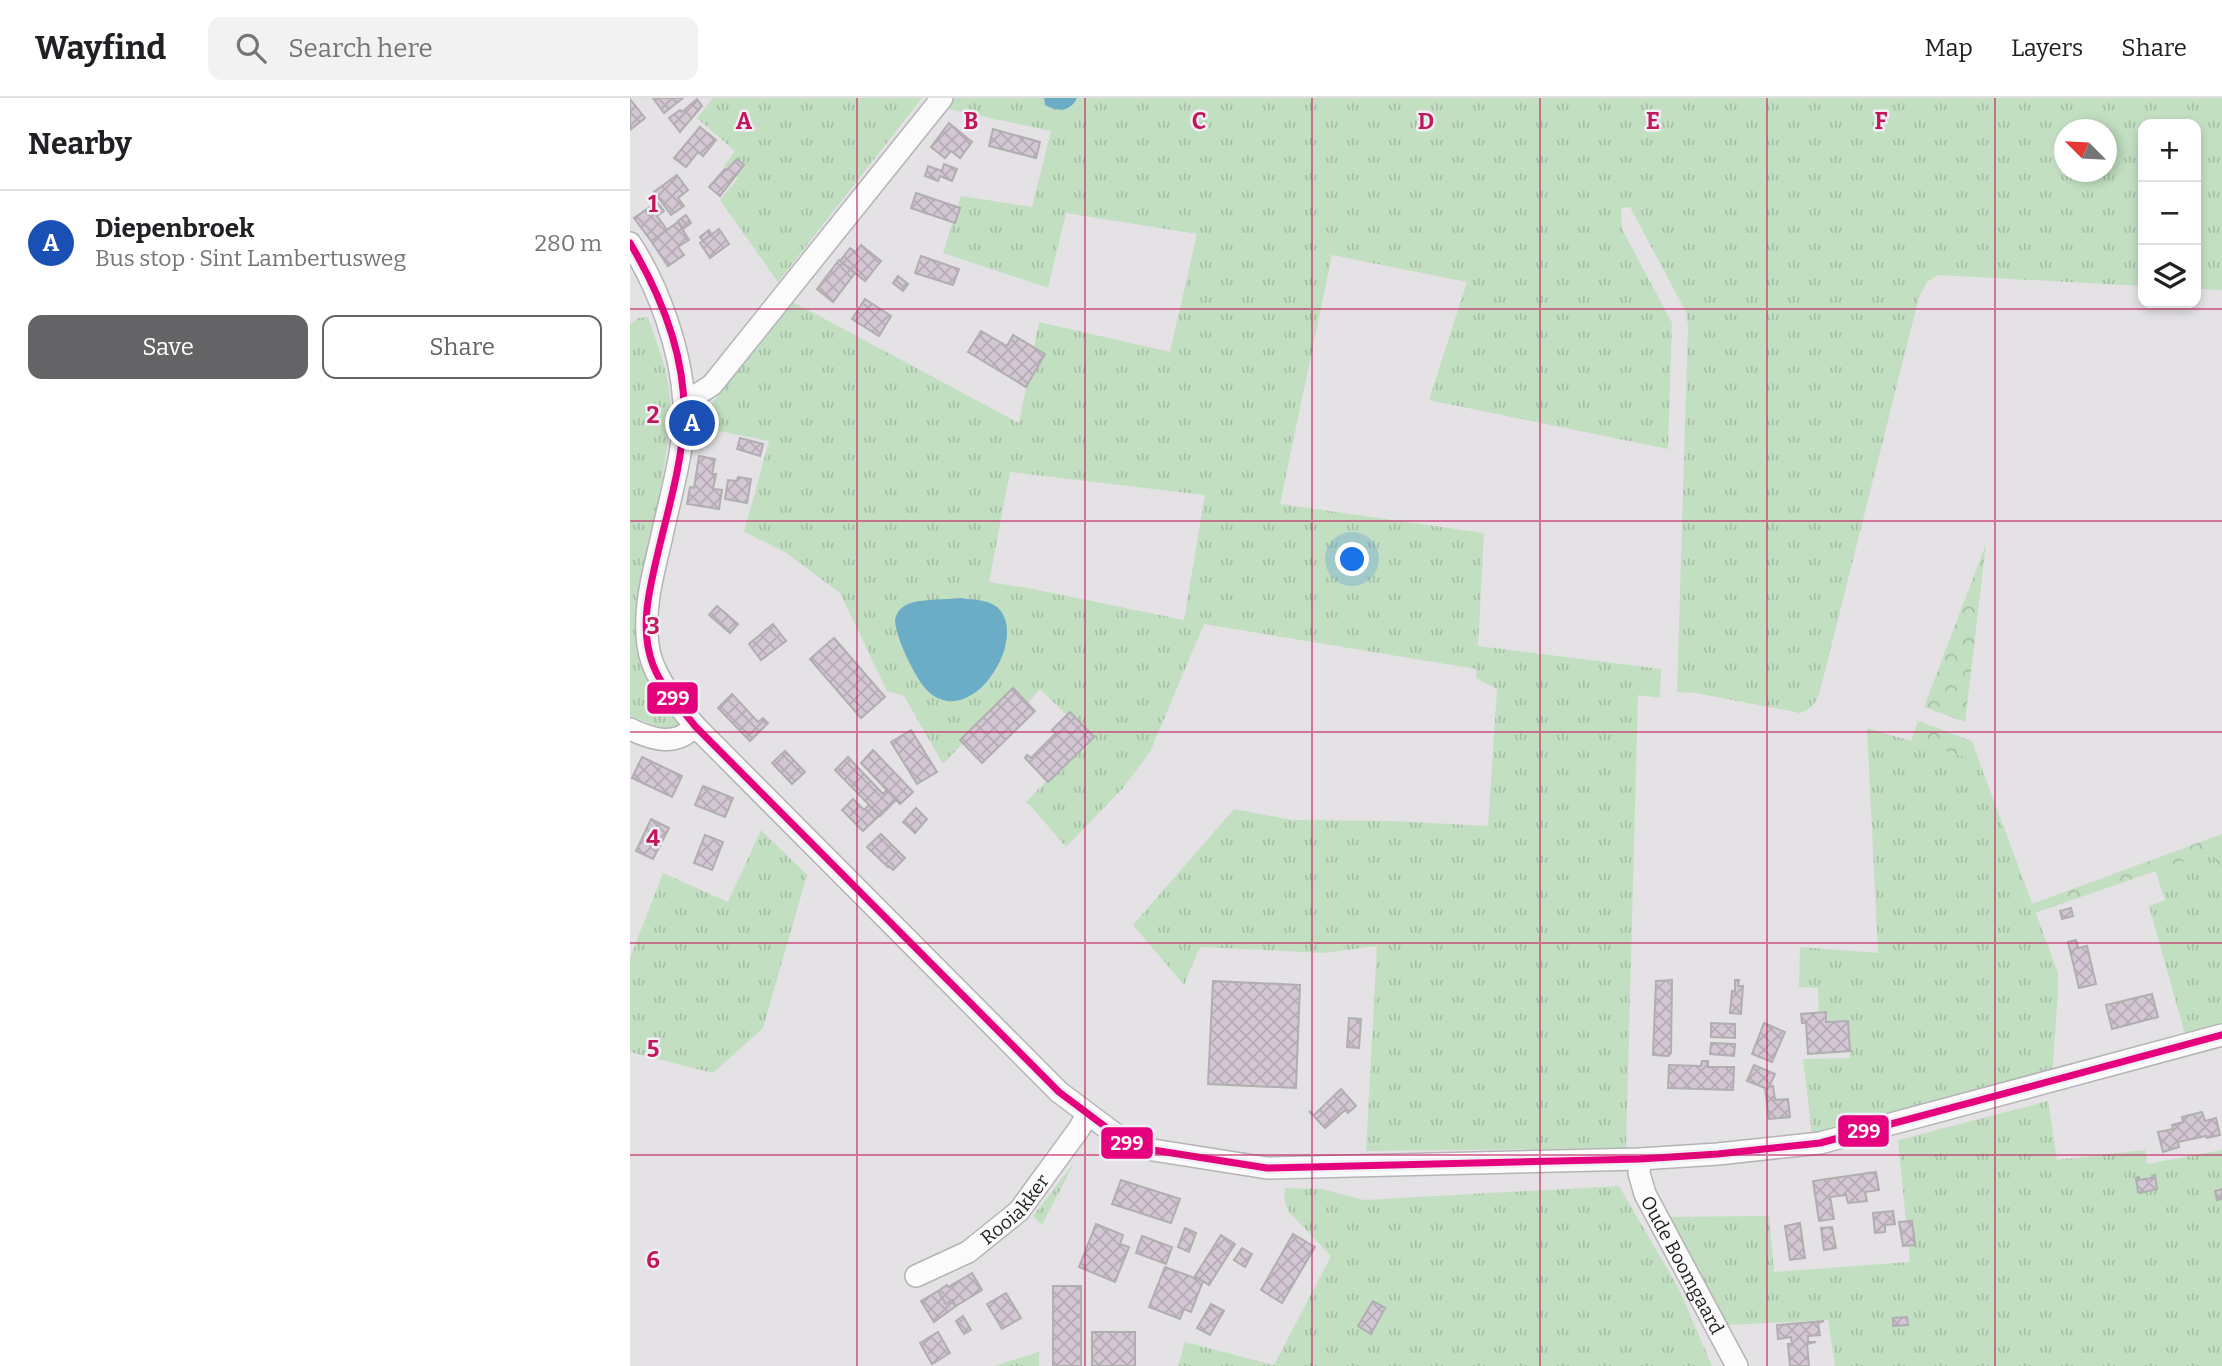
<!DOCTYPE html>
<meta charset="utf-8">
<style>
:root{--surface:#fff;--page:#f2f2f2;--text:#202124;--muted:#757577;--line:#e0e0e0;--accent:#646365}
body{margin:0;font-family:Bitter,serif;background:var(--page);color:var(--text)}
.controls{position:absolute;right:21px;top:21px;display:grid;overflow:hidden;border-radius:14px;box-shadow:0 4px 10px #0003}
.controls button{width:63px;height:63px;display:grid;place-items:center;padding:0;border:0;border-bottom:2px solid var(--line);background:var(--surface);color:var(--text);font:35px sans-serif}
.compass{position:absolute;left:1424px;top:21px;width:63px;height:63px;border-radius:50%;background:var(--surface);box-shadow:0 4px 10px #0003;rotate:294deg}
.you{position:absolute;left:723px;top:462px;width:24px;height:24px;margin:-18px;border:5px solid #fff;border-radius:50%;background:#1a73e8;box-shadow:0 0 0 10px #1a73e833}
.badge{display:grid;place-items:center;width:46px;height:46px;border-radius:50%;background:var(--accent);color:#fff;font-size:23px;font-weight:700}
.pin{position:absolute;translate:-50% -50%;border:4px solid #fff;box-shadow:0 2px 7px #0006}
.list{margin:0;padding:0;list-style:none}
h2{display:flex;justify-content:space-between;align-items:center;height:91px;margin:0;padding:0 28px;font-size:30px}
h2 small{font-size:23px;font-weight:400;color:var(--muted)}
.list li{display:grid;grid-template-columns:46px 1fr auto;gap:21px;align-items:center;box-sizing:border-box;height:105px;padding:0 28px;border-top:2px solid var(--line)}
.list b{display:block;font-size:26px;white-space:nowrap}
.list p{margin:0;font-size:23px;white-space:nowrap;color:var(--muted)}
.list em{font-size:23px;font-style:normal;color:var(--muted)}
.actions{display:flex;gap:14px;padding:21px 28px}
.actions a{flex:1;padding:16px 0;border:2px solid var(--accent);border-radius:14px;text-align:center;font-size:24px;color:var(--accent)}
.actions .main{background:var(--accent);color:#fff}
.icon{flex:none;width:38px;height:38px;fill:none;stroke:currentColor;stroke-width:2;stroke-linecap:round;stroke-linejoin:round}
.map{position:relative;flex:none;width:1592px;height:1268px;overflow:hidden}
header{display:flex;align-items:center;gap:42px;box-sizing:border-box;height:98px;padding:0 35px;background:var(--surface);border-bottom:2px solid var(--line)}
header strong{font-size:33px}
nav{display:flex;gap:38px;margin-inline-start:auto;font-size:24px}
.search{width:490px;height:63px;background:var(--page);display:flex;align-items:center;gap:18px;box-sizing:border-box;padding:0 24px;border-radius:14px;color:var(--muted);font-size:26px}
main{display:flex}
aside{flex:1;background:var(--surface)}
.map>svg:first-child{display:block}
.grass{fill:url(#grass-tufts);fill-rule:evenodd}
.forest{fill:url(#forest-crowns)}
.water{fill:#6badc7}
.building{fill:url(#building-cross-hatch);stroke:#b0aeb1;stroke-width:2}
.lines{fill:none;stroke-linecap:round;stroke-linejoin:round}
.minor-casing{stroke:#b5b3b5;stroke-width:24}
.minor{stroke:#fbfbfb;stroke-width:21}
.bus-1-casing{stroke:#f1eef4;stroke-width:12}
.bus-1{stroke:#e5007d;stroke-width:7}
.grid{fill:none;stroke:#c2185b;stroke-width:2;stroke-opacity:0.55}
.labels{text-anchor:middle;dominant-baseline:central;stroke-width:5;stroke-linejoin:round;paint-order:stroke}
.street-label{font-size:19px;fill:#1f1e20;stroke:#f1eef4}
.grid-label{font-size:23px;text-anchor:middle;font-weight:bold;fill:#c2185b;stroke:#f1eef4;stroke-width:5;stroke-linejoin:round;paint-order:stroke}
.line-badge{stroke:#f1eef4;stroke-width:2.5}
.badge-label{font-size:19px;text-anchor:middle;font-weight:bold;fill:#fff}
</style>
<header>
<strong>Wayfind</strong>
<div class="search"><svg class="icon" aria-label="search" viewBox="0 0 24 24"><circle cx="10" cy="10" r="6"/><path d="M15 15l6 6"/></svg>Search here</div>
<nav><a>Map</a><a>Layers</a><a>Share</a></nav>
</header>
<main>
<aside>
<h2>Nearby<small></small></h2>
<ul class="list">
<li><span class="badge" style="background:#1a4fb4">A</span><div><b>Diepenbroek</b><p>Bus stop · Sint Lambertusweg</p></div><em>280 m</em></li>
</ul>
<div class="actions"><a class="main">Save</a><a>Share</a></div>
</aside>
<div class="map">
<svg width="1592" height="1268" viewBox="0 0 1592 1268">
<defs>
<pattern id="grass-tufts" width="24" height="20" patternUnits="userSpaceOnUse" patternTransform="scale(1.75)"><rect width="24" height="20" fill="#c2dfc1"/><path d="M3 7l-1-3M5 7V3M7 7l1-3M15 17l-1-3M17 17v-4M19 17l1-3" fill="none" stroke="#a6bfa6"/></pattern>
<pattern id="forest-crowns" width="20" height="18" patternUnits="userSpaceOnUse" patternTransform="scale(1.75)"><rect width="20" height="18" fill="#c2dfc1"/><path d="M2 6a3 3 0 1 1 6 0M12 15a3 3 0 1 1 6 0" fill="none" stroke="#a6bfa6"/></pattern>
<pattern id="building-cross-hatch" width="8" height="8" patternUnits="userSpaceOnUse" patternTransform="scale(1.75)"><rect width="8" height="8" fill="#d3c7d3"/><path d="M0 0l8 8M0 8l8-8" fill="none" stroke="#b5aab5"/></pattern>
</defs>
<rect width="100%" height="100%" fill="#e4e2e5"/>
<!-- grass -->
<path class="grass" d="M83,0H292L148,184L90,102L108,80L94,68L105,53L67,20Z
M322,0H414V4C428,10 440,18 447,0H1592V192L1566,191V26H1513V188L1308,177L1297,184L1289,199L1190,593C1186,605 1182,611 1170,615L1066,595L1047,594L1058,228L1056,214L1000,109L991,110L992,131L1042,225L1038,351L799,302L837,184L702,157L650,406L854,435L848,548L1031,571L1030,600L1008,597L996,1050L736,1053L747,848L693,855L572,849L569,851L554,887L503,827L604,711L662,722L762,723L858,728L867,591L846,580V571L574,526L520,654L493,690L436,749L399,706L395,705L459,639L410,591L397,606L383,593L313,666L274,598L257,593L210,495L155,454L114,434L139,343L64,328L163,204L389,325L409,224L540,254L567,136L436,115L418,190L313,155L331,98L402,109L421,33L313,10ZM1434,32H1476V74H1434ZM380,374L575,397L554,522L398,490L359,484ZM271,510L369,565C359,585 349,593 330,602L288,580L267,530L265,522Z
M18,219C27,246 41,280 40,308C39,354 29,400 19,445C12,478 4,513 7,546C10,578 32,607 53,630L44,635L0,618V226L9,220Z
M1237,630L1349,663L1428,875V895L1422,978L1182,1037L1173,961L1220,960L1219,922L1189,923L1188,890L1169,889L1170,849L1248,855Z
M131,732L177,777L133,930L83,975L0,954V860L33,775L98,804Z
M1583,757L1592,778V940L1558,947L1519,808L1535,802L1525,772L1566,759Z
M1418,1003L1427,1062L1515,1052L1517,1066L1592,1052V1268H1205L1198,1222L1098,1227L1033,1119L1139,1118L1144,1174L1280,1164L1268,1042Z
M444,1065L412,1127L403,1118Z
M989,1088L1049,1191L1082,1268H548L555,1244L644,1267L701,1158L658,1113L654,1100L655,1090L692,1091L734,1102Z
M409,1254V1268H364Z"/>
<!-- forest -->
<path class="forest" d="M1356,446L1335,624L1294,609Z
M1288,623L1342,643L1349,663L1281,643Z
M1592,736V778L1583,757L1566,759L1405,815L1402,806Z"/>
<!-- water -->
<path class="water" d="M414,0H447C441,14 428,14 415,7Z
M331,500C342,502 357,501 367,509C397,535 354,614 313,602C306,600 299,595 295,590C285,579 265,538 265,522C266,517 269,511 273,509C284,500 316,502 331,500Z"/>
<!-- building -->
<path class="building" d="M23,0H53L34,15Z
M0,1L15,20L0,32Z
M67,1L72,8L50,34L39,20L50,12L52,14Z
M319,25L342,44L330,60L321,53L315,60L301,49Z
M70,29L86,42L73,58L68,54L56,69L44,60Z
M363,31L410,44L406,60L359,48Z
M107,61L114,67L90,98L79,89L95,71L97,72Z
M314,66L327,71L322,83L310,78L308,83L295,78L298,68L312,73Z
M47,77L58,92L48,100L54,108L41,117L24,94Z
M286,95L330,110L325,125L281,110Z
M27,104L34,113L27,118L37,132L21,143L4,120Z
M56,117L61,125L53,131L48,123Z
M48,124L59,142L48,149L54,157L38,168L21,143Z
M89,131L99,146L80,160L70,145Z
M79,132L81,136L73,143L70,139Z
M231,147L251,163L235,183L210,163L220,150L226,154Z
M291,158L329,171L323,187L285,175Z
M209,162L225,175L203,204L187,191Z
M268,178L278,186L273,193L263,185Z
M235,201L261,218L249,238L222,221Z
M351,233L377,248L383,237L415,256L396,289L338,254Z
M110,340L133,346L130,358L107,351Z
M69,358L85,361L82,376H86L83,391L92,392L89,411L57,406L60,389L64,390Z
M108,379L121,381L117,405L95,401L98,382L107,383Z
M87,508L108,526L100,535L79,517Z
M143,526L156,543L131,562L119,546Z
M204,540L255,599L231,620L180,561Z
M383,590L405,613L352,665L330,642Z
M102,596L128,624L133,620L138,625L120,643L88,610Z
M440,614L464,639L418,684L395,660L397,657L401,660L426,635L422,632Z
M281,632L307,674L287,686L261,644Z
M243,652L283,694L270,706L231,665Z
M155,653L175,674L162,686L142,665Z
M12,659L52,678L42,699L2,680Z
M218,659L253,696L257,692L266,702L250,718L205,672Z
M73,688L103,700L95,719L65,707Z
M223,701L234,712L239,707L249,718L233,733L212,712Z
M286,710L297,721L285,735L273,724Z
M21,721L39,730L23,761L6,753Z
M251,736L275,760L263,772L259,768L258,769L237,749Z
M75,737L93,744L82,772L64,765Z
M1441,810L1443,818L1432,821L1430,813Z
M1446,842L1448,850L1457,848L1466,886L1449,890L1438,844Z
M1042,882L1041,955L1038,958L1023,957L1026,883Z
M1105,882H1109L1108,888H1113L1111,916L1100,915L1102,893H1105Z
M583,883L670,887L666,990L578,986Z
M1522,896L1528,919L1482,931L1476,907Z
M1196,914V924L1218,923L1220,953L1178,956L1176,925H1172L1171,916Z
M719,920L731,921L729,950L717,949Z
M1081,925L1105,926V940L1081,939Z
M1134,925L1155,934L1142,964L1122,956Z
M1081,945L1105,946L1104,958L1080,956Z
M1072,963H1078V969H1104L1103,992L1038,990L1039,967L1071,968Z
M1124,967L1145,976L1139,989L1143,988L1145,1002L1158,1001L1160,1019L1139,1021L1135,990L1117,983Z
M711,991L726,1008L718,1015L715,1012L695,1030L679,1013L684,1017Z
M1572,1014L1575,1023L1586,1020L1590,1037L1577,1040L1576,1038L1548,1044L1549,1049L1533,1054L1528,1034L1543,1031L1542,1027L1553,1024L1552,1019Z
M1246,1074L1249,1092L1235,1094L1237,1103L1218,1105L1216,1097L1200,1099L1204,1121L1189,1123L1183,1083Z
M1525,1077L1527,1091L1510,1095L1508,1094L1506,1080L1509,1079V1082L1522,1080V1078Z
M491,1082L550,1101L541,1125L482,1106Z
M1592,1091V1101L1587,1102L1585,1093Z
M1263,1113L1265,1126L1255,1127V1134L1245,1135L1243,1115Z
M1282,1123L1285,1147L1273,1148L1269,1124Z
M1170,1125L1175,1160L1160,1162L1155,1128Z
M466,1126L493,1137L490,1146L499,1149L485,1184L449,1169Z
M1202,1129L1206,1150L1194,1152L1191,1130Z
M555,1130L566,1135L559,1154L548,1149Z
M663,1136L685,1149L652,1205L631,1192Z
M591,1137L605,1146L579,1187L565,1178Z
M512,1138L542,1149L536,1166L506,1155Z
M612,1150L622,1156L615,1169L604,1162Z
M535,1169L573,1183L561,1214L554,1211L550,1221L519,1209Z
M342,1175L352,1192L326,1208L322,1202L316,1206L308,1193L317,1187L318,1189Z
M423,1188H451V1268H423Z
M308,1193L316,1206L322,1202L326,1208L304,1224L291,1203Z
M376,1195L391,1220L372,1231L357,1206Z
M743,1203L755,1210L741,1236L728,1228Z
M581,1206L594,1213L580,1237L567,1230Z
M333,1218L341,1232L334,1236L326,1223Z
M1277,1219L1278,1227L1263,1228V1220Z
M1194,1223L1188,1225L1190,1237L1178,1238V1244H1186L1177,1246L1179,1268H1160L1158,1246H1162L1161,1239L1148,1241L1147,1227Z
M308,1234L320,1255L302,1266L290,1245Z
M462,1234H505V1268H462Z"/>
<g class="lines">
<defs>
<g id="minor">
<path d="M0,145C29,189 51,253 54,305C56,348 40,399 31,442C23,476 13,511 18,547C22,579 46,604 65,628L429,994L497,1045L523,1052L637,1070L1010,1061L1088,1056L1190,1045L1592,937"/>
<path d="M54,305L82,287L312,0"/>
<path d="M0,631C23,642 46,649 65,628"/>
<path id="s1" d="M1010,1061L1009,1075L1015,1096L1107,1268"/>
<path id="s2" d="M286,1178L338,1154L389,1113L449,1031L457,1017"/>
</g>
</defs>
<!-- minor casing -->
<use href="#minor" class="minor-casing"/>
<!-- minor -->
<use href="#minor" class="minor"/>
<defs>
<path id="bus-1" d="M0,145C31,197 56,259 54,321C52,363 40,405 30,446C21,485 8,528 23,567C32,590 50,609 65,628L429,994L497,1045L523,1052L637,1070L1010,1061L1088,1056L1190,1045L1592,937"/>
</defs>
<!-- bus-1 casing -->
<use href="#bus-1" class="bus-1-casing"/>
<!-- bus-1 -->
<use href="#bus-1" class="bus-1"/>
</g>
<!-- grid -->
<path class="grid" d="M227,0V1268M455,0V1268M682,0V1268M910,0V1268M1137,0V1268M1365,0V1268M0,211H1592M0,423H1592M0,634H1592M0,845H1592M0,1057H1592"/>
<g class="labels">
<!-- street labels -->
<g class="street-label">
<text stroke="none"><textPath href="#s2" startOffset="121">Rooiakker</textPath></text>
<text stroke="none"><textPath href="#s1" startOffset="116">Oude Boomgaard</textPath></text>
</g>
</g>
<g class="grid-label">
<text x="114" y="31">A</text>
<text x="341" y="31">B</text>
<text x="569" y="31">C</text>
<text x="796" y="31">D</text>
<text x="1023" y="31">E</text>
<text x="1251" y="31">F</text>
<text x="23" y="114">1</text>
<text x="23" y="325">2</text>
<text x="23" y="536">3</text>
<text x="23" y="748">4</text>
<text x="23" y="959">5</text>
<text x="23" y="1170">6</text>
</g>
<g class="line-badge">
<rect x="16" y="583" width="53" height="34" rx="7" fill="#e5007d"/>
<rect x="1207" y="1016" width="53" height="34" rx="7" fill="#e5007d"/>
<rect x="470" y="1028" width="54" height="34" rx="7" fill="#e5007d"/>
</g>
<g class="badge-label">
<text x="43" y="607">299</text>
<text x="1234" y="1040">299</text>
<text x="497" y="1052">299</text>
</g>
</svg>
<div class="controls">
<button>+</button>
<button>−</button>
<button><svg class="icon" aria-label="layers" viewBox="0 0 24 24"><path d="M12 4l9 5-9 5-9-5zM3 14l9 5 9-5"/></svg></button>
</div>
<svg class="compass" viewBox="-18 -18 36 36"><path d="M0-13l5 13h-10z" fill="#e53935"/><path d="M0 13l5-13h-10z" fill="#757577"/></svg>
<div class="you"></div>
<div class="pin badge" style="left:62px;top:325px;background:#1a4fb4">A</div>
</div>
</main>
